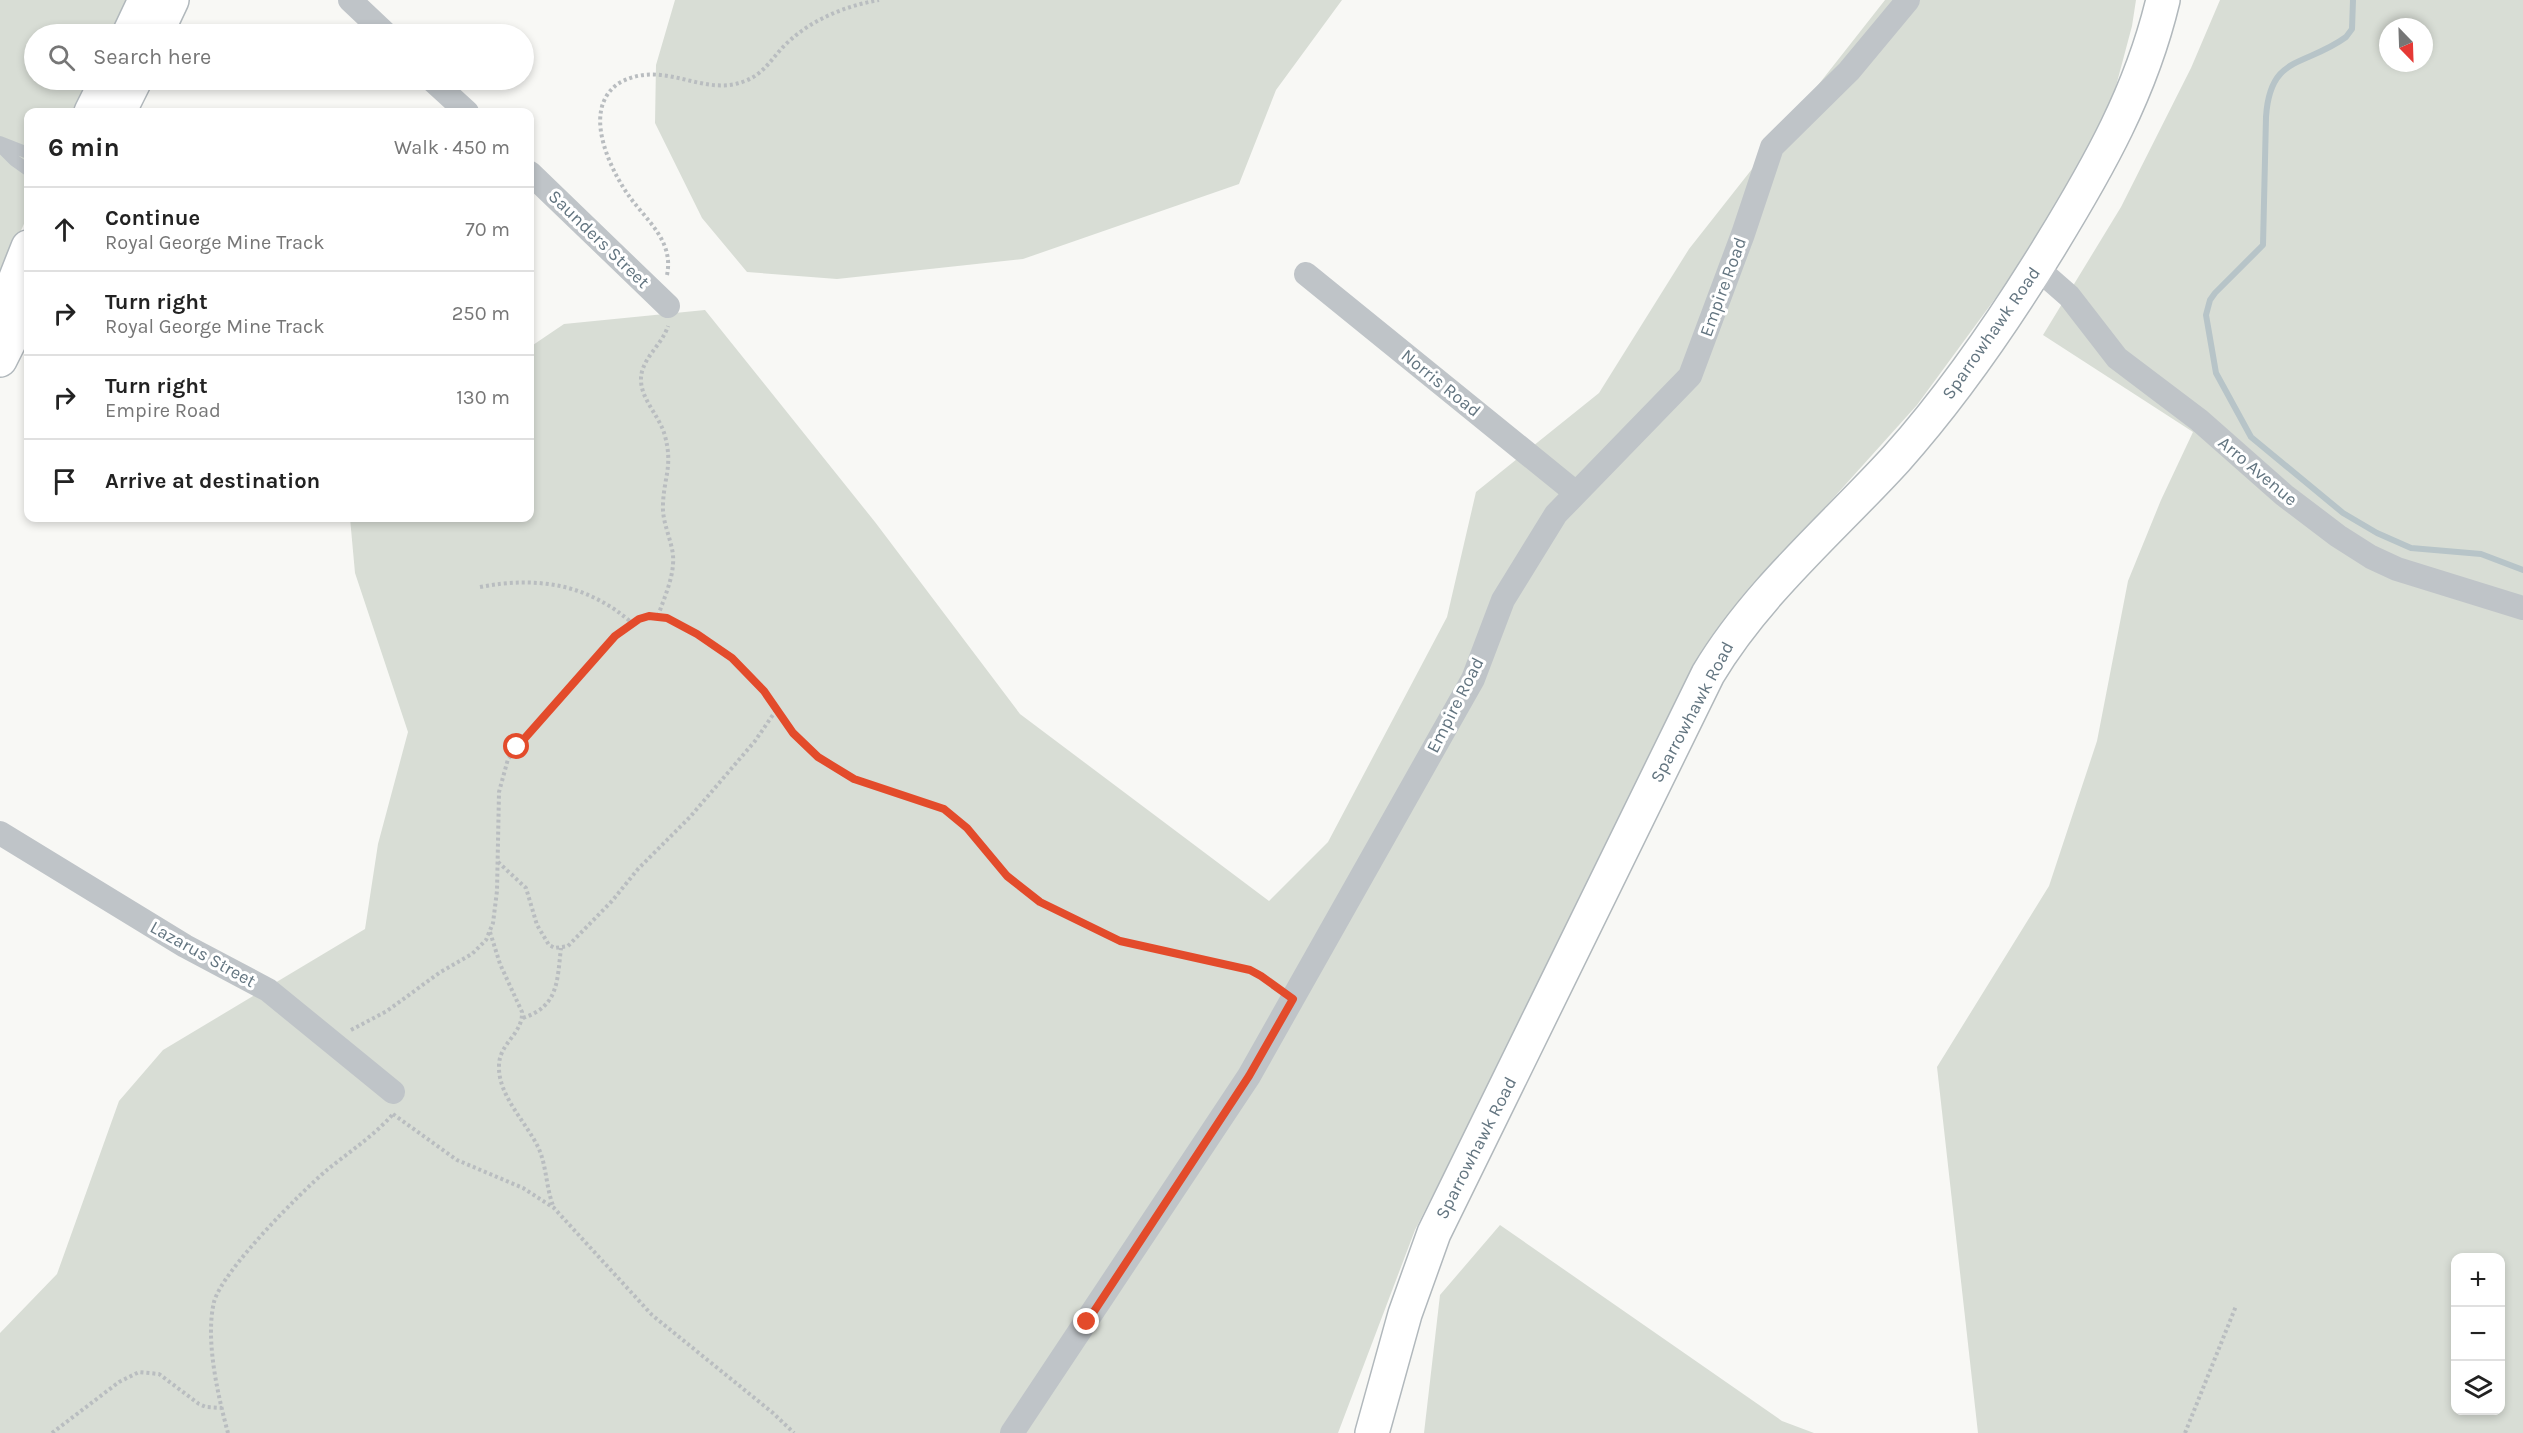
<!DOCTYPE html>
<meta charset="utf-8">
<style>
:root{--surface:#fff;--page:#f6f6f6;--text:#222;--muted:#767676;--line:#e0e0e0}
body{margin:0;font-family:Karla,sans-serif;background:var(--page);color:var(--text)}
.controls{position:absolute;right:18px;bottom:18px;display:grid;overflow:hidden;border-radius:12px;box-shadow:0 3px 9px #0003}
.controls button{width:54px;height:54px;display:grid;place-items:center;padding:0;border:0;border-bottom:2px solid var(--line);background:var(--surface);color:var(--text);font:30px sans-serif}
.compass{position:absolute;left:2379px;top:18px;width:54px;height:54px;border-radius:50%;background:var(--surface);box-shadow:0 3px 9px #0003;rotate:157deg}
.stop{position:absolute;width:18px;height:18px;margin:-14px;border:4px solid #e34b2b;border-radius:50%;background:#fff}
.stop.end{background:#e34b2b;border-color:#fff;box-shadow:0 2px 6px #0008}
.list{margin:0;padding:0;list-style:none}
h2{display:flex;justify-content:space-between;align-items:center;height:78px;margin:0;padding:0 24px;font-size:26px}
h2 small{font-size:20px;font-weight:400;color:var(--muted)}
.list li{display:grid;grid-template-columns:39px 1fr auto;gap:18px;align-items:center;box-sizing:border-box;height:84px;padding:0 24px;border-top:2px solid var(--line)}
.list b{display:block;font-size:22px;white-space:nowrap}
.list p{margin:0;font-size:20px;white-space:nowrap;color:var(--muted)}
.list em{font-size:20px;font-style:normal;color:var(--muted)}
.icon{flex:none;width:33px;height:33px;fill:none;stroke:currentColor;stroke-width:2;stroke-linecap:round;stroke-linejoin:round}
.map{position:relative;flex:none;width:2523px;height:1433px;overflow:hidden}
.search{position:absolute;background:var(--surface);box-shadow:0 3px 9px #0003;left:24px;top:24px;width:510px;height:66px;display:flex;align-items:center;gap:15px;box-sizing:border-box;padding:0 21px;border-radius:33px;color:var(--muted);font-size:22px}
.panel{position:absolute;background:var(--surface);box-shadow:0 3px 9px #0003;left:24px;top:108px;width:510px;height:414px;border-radius:12px}
.map>svg:first-child{display:block}
.green{fill:#d8ddd5;fill-rule:evenodd}
.lines{fill:none;stroke-linecap:round;stroke-linejoin:round}
.stream{stroke:#b7c4c8;stroke-width:6}
.secondary-casing{stroke:#b1b8bc;stroke-width:36}
.path{stroke:#b9bdc0;stroke-width:4;stroke-dasharray:3 3;stroke-linecap:butt}
.lane{stroke:#bfc4c8;stroke-width:12}
.street{stroke:#bfc4c8;stroke-width:24}
.secondary{stroke:#fff;stroke-width:33}
.route{stroke:#e34b2b;stroke-width:8}
.labels{text-anchor:middle;dominant-baseline:central;stroke-width:6;stroke-linejoin:round;paint-order:stroke}
.street-label{font-size:18px;fill:#637580;stroke:#fff}
</style>
<div class="map">
<svg width="2523" height="1433" viewBox="0 0 2523 1433">
<rect width="100%" height="100%" fill="#f8f8f5"/>
<!-- green -->
<path class="green" d="M0,0H128L112,34H34V80H91L82,112H28V215L0,277Z
M675,0H1342L1276,90L1239,184L1023,259L837,279L747,272L702,218L655,123L656,65Z
M1885,0H2136L2132,26L2112,101L2052,221L1917,405L1729,614L1415,1230L1338,1433H0V1333L57,1274L119,1101L163,1050L365,929L378,844L408,732L355,573L350,518H530V347L564,324L705,310L875,522L1020,714L1269,901L1328,842L1447,617L1476,492L1599,393L1689,249Z
M2220,0H2523V1433H1978L1937,1067L2049,886L2097,741L2128,581L2161,500L2193,432L2043,335L2121,207L2191,68ZM2388,27H2424V63H2388ZM2456,1258H2500V1410H2456Z
M1500,1225L1782,1421L1814,1433H1424L1440,1295Z"/>
<g class="lines">
<!-- stream -->
<path class="stream" d="M2353,0L2352,29L2346,37C2305,67 2270,54 2266,117L2263,245L2215,293L2210,300L2206,315L2216,373L2251,437L2343,513L2377,533L2411,548L2481,554L2523,570"/>
<defs>
<path id="secondary" d="M129,34L145,0
M156,34L172,0
M91,112L107,80
M119,112L135,80
M0,318L28,247
M0,360L28,304
M1372,1433L1405,1314L1434,1233L1708,674C1757,592 1832,529 1896,459C1955,393 2004,321 2050,246C2099,166 2141,92 2163,0"/>
</defs>
<!-- secondary casing -->
<use href="#secondary" class="secondary-casing"/>
<!-- path -->
<path class="path" d="M667,275C674,241 647,221 629,196C614,175 596,138 601,111C603,99 610,88 621,82C665,59 703,98 745,81C764,74 772,58 785,45C810,20 845,6 879,0
M480,587C537,576 588,584 632,623
M658,616C665,595 677,571 672,549C669,534 662,520 663,504C664,477 673,466 665,436C660,416 640,399 641,378C642,358 662,345 668,326
M498,862L526,888L537,925L549,945L555,948L568,946L612,901L638,869L690,817L755,741L777,709
M490,932L500,964L522,1012C523,1034 499,1043 499,1066C498,1096 527,1123 539,1149C547,1168 546,1189 554,1208
M523,1018C559,1006 557,981 561,948
M351,1030L387,1011L439,973L472,954L486,940L493,923L497,891L499,792L508,759L583,670L615,636L629,625L649,616L667,618L680,624L732,658L764,691L793,733L807,748L832,767L854,779L892,793L930,803L956,818L1007,876L1040,902L1120,941L1176,955L1235,965L1261,976L1276,985
M393,1114L457,1160L523,1188L554,1208L652,1315L773,1413L794,1433
M52,1433L119,1382L139,1372L159,1374L199,1404L206,1407L222,1408
M228,1433C218,1396 205,1340 214,1302C222,1271 301,1192 327,1170C349,1152 375,1135 394,1113
M2185,1433L2236,1306"/>
<!-- lane -->
<path class="lane" d="M0,142L28,153
M0,146L14,160L28,170"/>
<!-- street -->
<path class="street" d="M350,0L386,34
M432,80L467,112
M530,173L668,306
M2037,268L2069,296L2117,358L2199,420L2284,495L2338,536L2371,557L2397,569L2523,608
M1306,274L1576,493
M0,833L185,946L268,990L393,1092
M1012,1433L1249,1076L1473,679L1503,600L1556,514L1690,376L1743,234L1772,147L1849,71L1908,0"/>
<!-- secondary -->
<use href="#secondary" class="secondary"/>
</g>
<g class="lines">
<!-- route -->
<path class="route" d="M517,747L615,636L639,619L649,616L667,618L697,634L732,658L764,691L793,733L818,757L854,779L944,809L967,828L1007,876L1040,902L1120,941L1250,970L1261,976L1293,999L1249,1076L1087,1322"/>
</g>
<g class="labels">
<!-- street labels -->
<g class="street-label">
<text transform="translate(599 239) rotate(44)">Saunders Street</text>
<text transform="translate(1723 287) rotate(-70)">Empire Road</text>
<text transform="translate(1991 333) rotate(-55)">Sparrowhawk Road</text>
<text transform="translate(1441 383) rotate(39)">Norris Road</text>
<text transform="translate(2258 471) rotate(40)">Arro Avenue</text>
<text transform="translate(1455 705) rotate(-63)">Empire Road</text>
<text transform="translate(1692 712) rotate(-62)">Sparrowhawk Road</text>
<text transform="translate(203 954) rotate(29)">Lazarus Street</text>
<text transform="translate(1476 1148) rotate(-63)">Sparrowhawk Road</text>
</g>
</g>
</svg>
<div class="controls">
<button>+</button>
<button>−</button>
<button><svg class="icon" aria-label="layers" viewBox="0 0 24 24"><path d="M12 4l9 5-9 5-9-5zM3 14l9 5 9-5"/></svg></button>
</div>
<svg class="compass" viewBox="-18 -18 36 36"><path d="M0-13l5 13h-10z" fill="#e53935"/><path d="M0 13l5-13h-10z" fill="#767676"/></svg>
<div class="stop" style="left:517px;top:747px"></div>
<div class="stop end" style="left:1087px;top:1322px"></div>
<div class="search"><svg class="icon" aria-label="search" viewBox="0 0 24 24"><circle cx="10" cy="10" r="6"/><path d="M15 15l6 6"/></svg>Search here</div>
<section class="panel">
<h2>6 min<small>Walk · 450 m</small></h2>
<ul class="list">
<li><svg class="icon" aria-label="ahead" viewBox="0 0 24 24"><path d="M12 20V5M6 11l6-6 6 6"/></svg><div><b>Continue</b><p>Royal George Mine Track</p></div><em>70 m</em></li>
<li><svg class="icon" aria-label="right" viewBox="0 0 24 24"><path d="M7 20v-9h11M14 6l5 5-5 5"/></svg><div><b>Turn right</b><p>Royal George Mine Track</p></div><em>250 m</em></li>
<li><svg class="icon" aria-label="right" viewBox="0 0 24 24"><path d="M7 20v-9h11M14 6l5 5-5 5"/></svg><div><b>Turn right</b><p>Empire Road</p></div><em>130 m</em></li>
<li><svg class="icon" aria-label="arrive" viewBox="0 0 24 24"><path d="M6 21V4h12l-3 4 3 4H6"/></svg><div><b>Arrive at destination</b></div></li>
</ul>
</section>
</div>
